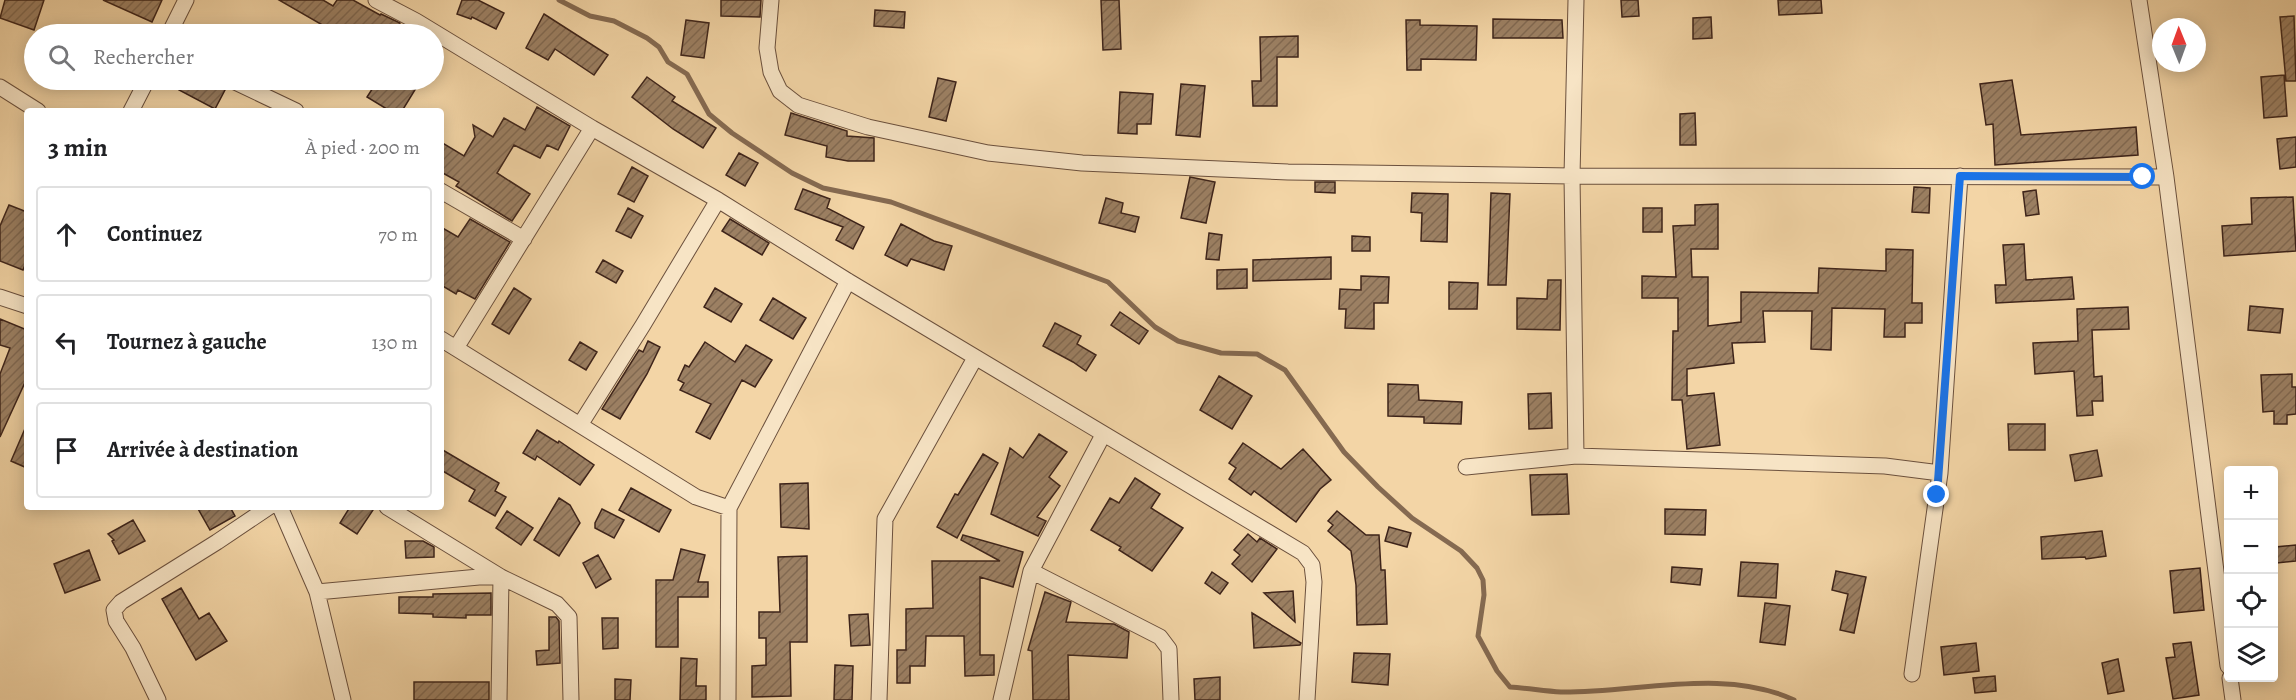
<!DOCTYPE html>
<html lang="fr">
<meta charset="utf-8">
<style>
:root{--surface:#fff;--page:#f2f2f2;--text:#202124;--muted:#757577;--line:#e0e0e0}
body{margin:0;font-family:Alegreya,serif;background:var(--page);color:var(--text)}
.controls{position:absolute;right:18px;bottom:18px;display:grid;overflow:hidden;border-radius:6px;box-shadow:0 3px 15px #0003}
.controls button{width:54px;height:54px;display:grid;place-items:center;padding:0;border:0;border-bottom:2px solid var(--line);background:var(--surface);color:var(--text);font:30px sans-serif}
.compass{position:absolute;left:2152px;top:18px;width:54px;height:54px;border-radius:50%;background:var(--surface);box-shadow:0 3px 15px #0003;rotate:359deg}
.stop{position:absolute;width:18px;height:18px;margin:-14px;border:4px solid #1a73e8;border-radius:50%;background:#fff}
.stop.end{background:#1a73e8;border-color:#fff;box-shadow:0 2px 6px #0008}
.list{margin:0;padding:0;list-style:none}
h2{display:flex;justify-content:space-between;align-items:center;height:78px;margin:0;padding:0 24px;font-size:26px}
h2 small{font-size:20px;font-weight:400;color:var(--muted)}
.list li{display:grid;grid-template-columns:39px 1fr auto;gap:18px;align-items:center;box-sizing:border-box;height:96px;margin:0 12px 12px;padding:0 12px;border:2px solid var(--line);border-radius:6px}
.list b{display:block;font-size:22px;white-space:nowrap}
.list em{font-size:20px;font-style:normal;color:var(--muted)}
.icon{flex:none;width:33px;height:33px;fill:none;stroke:currentColor;stroke-width:2;stroke-linecap:round;stroke-linejoin:round}
.map{position:relative;flex:none;width:2296px;height:700px;overflow:hidden}
.search{position:absolute;background:var(--surface);box-shadow:0 3px 15px #0003;left:24px;top:24px;width:420px;height:66px;display:flex;align-items:center;gap:15px;box-sizing:border-box;padding:0 21px;border-radius:33px;color:var(--muted);font-size:22px}
.panel{position:absolute;background:var(--surface);box-shadow:0 3px 15px #0003;left:24px;top:108px;width:420px;height:402px;border-radius:6px}
.map>svg:first-child{display:block}
.lines{fill:none;stroke-linecap:round;stroke-linejoin:round}
.stream{stroke:#856a51;stroke-width:5}
.building{fill:url(#building-hatch);stroke:#3e241a;stroke-width:1.5}
.street-casing{stroke:#6b503d;stroke-width:17}
.street{stroke:#f7e4c5;stroke-width:15}
.route{stroke:#1a73e8;stroke-width:8}
</style>
<div class="map">
<svg width="2296" height="700" viewBox="0 0 2296 700">
<defs>
<pattern id="building-hatch" width="6" height="6" patternUnits="userSpaceOnUse" patternTransform="scale(1.5)"><rect width="6" height="6" fill="#9c8063"/><path d="M-1 1l2-2M0 6l6-6M5 7l2-2" fill="none" stroke="#816951"/></pattern>
</defs>
<rect width="100%" height="100%" fill="#f3d5a6"/>
<filter id="stains"><feTurbulence type="fractalNoise" baseFrequency=".00333" numOctaves="4"/><feColorMatrix values="0 0 0 0 .2 0 0 0 0 .09 0 0 0 0 .02 0 0 0 .5 -.17"/></filter>
<radialGradient id="worn" r=".72"><stop offset=".6" stop-color="#630" stop-opacity="0"/><stop offset="1" stop-color="#630" stop-opacity=".3"/></radialGradient>
<g class="lines">
<!-- stream -->
<path class="stream" d="M559,0L590,16L614,21L647,38L659,47L668,62L687,74L709,114L732,133L792,173L823,188L891,202L1108,282L1155,327L1178,341L1221,353L1257,354L1285,370L1344,452L1378,487L1412,518L1461,551L1477,568L1483,580L1484,595L1478,636L1497,671L1510,687C1527,688 1544,691 1561,692C1636,693 1725,667 1794,700"/>
</g>
<!-- building -->
<path class="building" d="M5,0H44L34,30L0,18Z
M103,0H162L152,22Z
M279,0H323L333,6L337,0H353L380,15L381,14L400,23L398,26L414,34H322L326,27Z
M462,0H478L504,13L496,29L472,17L471,19L457,14Z
M721,0H761L760,17L721,16Z
M1101,0H1119L1121,49L1103,50Z
M1621,0H1638L1639,16L1622,17Z
M1778,0H1821L1822,13L1779,15Z
M875,10L905,12L904,28L874,26Z
M544,14L608,55L594,75L555,49L548,60L526,48Z
M2294,16L2296,81H2286L2280,17Z
M1711,17L1712,38L1693,39V18Z
M1493,19L1562,20L1563,38H1493Z
M686,20L709,23L704,58L681,55Z
M1406,20H1420V25L1477,26L1476,60L1421,59V70H1407Z
M1298,36V57H1277V106H1253L1252,81H1261L1260,37Z
M2284,75L2287,116L2264,118L2261,77Z
M647,77L675,97L672,101L716,128L703,148L673,129L632,97Z
M938,78L956,82L946,121L929,117Z
M184,80H211L226,88L215,109L179,90Z
M378,80H384L396,87L400,80H421L402,111H390L367,97Z
M2012,80L2021,135L2136,127L2138,155L1995,165L1993,124L1986,125L1980,84Z
M1181,84L1205,86L1200,137L1176,135Z
M1120,92L1153,94L1151,124H1137V134L1118,133Z
M537,107L570,126L558,150L547,145L540,158L514,145L497,173L530,194L512,221L456,186L459,182L441,172V142L464,156L475,137L473,125L493,137L504,118L525,130Z
M791,113L847,131V136L874,138V161H848L826,157L827,146L785,135Z
M1695,113L1696,145H1680V114Z
M2296,137V167L2280,169L2277,139Z
M739,153L758,163L745,186L726,175Z
M632,167L648,176L634,202L618,194Z
M1190,177L1215,182L1206,223L1181,218Z
M1315,182H1335V193L1315,192Z
M1914,187L1930,188L1929,213L1912,212Z
M803,189L830,199L827,208L864,227L853,249L836,240L843,227L795,209Z
M2036,190L2039,214L2026,216L2023,192Z
M1412,193L1448,194L1447,242L1421,241L1422,213L1411,212Z
M1491,193L1510,194L1506,285H1488Z
M2293,197L2296,251L2224,256L2222,226L2252,224L2251,198Z
M1106,198L1123,203L1121,213L1139,217L1135,232L1099,223Z
M1718,204V249H1691L1692,277H1708V326L1741,322V292L1818,293L1819,268L1886,271V249L1913,250L1912,303H1922V323H1905V337H1884L1885,309L1832,308L1831,350L1811,349L1812,311H1763L1765,342L1732,343L1734,363L1687,369V396L1714,393L1720,445L1687,449L1682,400H1672L1673,331H1678V298H1642V276L1676,277L1673,226L1695,225V205Z
M9,205L27,212V260L23,270L0,261V226Z
M628,208L643,216L631,238L616,231Z
M1643,208H1662V232H1643Z
M470,219L510,242L475,299L458,290L456,294L441,285V227L458,237Z
M730,219L769,243L762,255L722,231Z
M901,224L934,241L952,246L944,270L911,259L907,266L885,255Z
M1209,233L1222,235L1219,260L1206,259Z
M1352,236L1370,237V251H1352Z
M2024,244L2026,280L2072,277L2074,299L1996,303L1995,285H2006L2003,245Z
M1331,257V279L1253,281V260Z
M603,260L623,271L616,283L596,272Z
M1247,269V288L1217,289V270Z
M1361,276L1389,277L1388,303H1374V329L1345,328L1346,309H1339L1340,289L1361,290Z
M1548,280H1561L1560,330L1517,329V298L1547,299Z
M1449,282L1478,283L1477,309H1449Z
M514,288L531,299L509,334L492,324Z
M715,288L742,304L731,322L704,307Z
M773,298L806,318L793,339L760,320Z
M2250,306L2283,309L2280,333L2248,330Z
M2128,307L2129,329L2092,330L2094,377L2102,376L2103,401H2092L2093,415L2077,416L2074,371L2035,374L2033,343L2078,341L2077,309Z
M1120,312L1148,331L1139,344L1111,325Z
M0,319L27,330V378L0,437V374L10,348L0,345Z
M1055,323L1081,336L1077,344L1096,355L1086,371L1073,362L1043,346Z
M648,341L660,347L647,374L620,419L602,409L639,350L643,352Z
M580,342L597,352L586,370L569,360Z
M705,342L735,362L746,345L772,360L755,387L742,380L710,439L696,432L711,404L680,390L684,383L678,380L685,365L689,367Z
M2292,374V387H2296V414L2287,415V424H2274V411L2263,412L2261,375Z
M1219,376L1252,396L1232,429L1200,410Z
M1388,384L1418,385L1419,400L1462,402L1461,424L1424,423V417L1388,416Z
M1551,393L1552,428L1529,429L1528,394Z
M27,424V468L11,461Z
M2008,424H2045V450H2009Z
M537,430L558,443L559,441L594,465L580,485L537,456L535,460L523,453Z
M1039,434L1067,452L1049,477L1060,486L1037,517L1046,521L1038,536L991,514L1010,448L1023,458Z
M1243,443L1281,469L1303,449L1331,480L1320,489L1296,522L1254,491L1251,495L1229,479L1236,468L1229,463Z
M441,449L499,483L495,491L506,497L495,516L469,501L475,490L441,470Z
M2097,450L2102,476L2075,481L2070,455Z
M983,454L998,463L957,538L937,527L955,494L958,495Z
M1567,474L1569,514L1532,515L1530,475Z
M1135,478L1160,494L1151,508L1183,528L1152,571L1119,550L1121,547L1091,530L1110,498L1119,503Z
M808,483L809,529L781,527L780,484Z
M631,488L671,510L659,532L619,510Z
M559,498L570,505L580,523L559,556L534,540Z
M197,507H230L235,516L210,530Z
M350,507H375L357,534L340,523Z
M602,509L624,520L614,538L595,528V523Z
M1665,509L1706,510L1705,535L1665,534Z
M507,511L533,528L521,545L496,528Z
M1337,511L1366,535H1379L1381,570H1385L1387,624L1357,625L1356,585L1351,551L1328,531L1333,525L1328,521Z
M133,520L145,541L119,554L112,541L114,540L108,534Z
M1389,527L1411,533L1407,547L1385,541Z
M2102,531L2106,556L2086,559L2085,557L2042,559L2041,537Z
M1248,534L1257,542L1260,538L1277,549L1252,582L1232,564L1240,555L1234,550Z
M963,535L1023,552L1013,587L980,577V655H994V675L965,676L964,636H926L925,666H910V683H897V650H906V609L933,608L932,561H1000L961,540Z
M405,541H423L434,547V557L406,558Z
M2296,545V561L2277,563L2275,547Z
M681,549L705,555L698,582H708V597H678V647H656V580H673Z
M89,550L100,580L65,593L54,564Z
M598,555L611,579L596,588L583,563Z
M807,556V642H790L791,696L752,697V666L766,665V638H759V612H780L778,557Z
M1741,562L1778,564L1776,598L1738,596Z
M1672,567L1702,569L1700,585L1671,582Z
M2200,568L2204,610L2174,613L2170,571Z
M1836,571L1866,577L1854,633L1840,630L1848,594L1832,590Z
M1212,572L1228,583L1220,594L1205,583Z
M181,588L199,619L209,613L227,641L196,660L162,599Z
M1293,591L1295,622L1264,593Z
M1045,592L1071,602L1066,622L1114,624L1129,632L1127,658L1068,655L1069,700H1033L1032,651L1028,650Z
M491,593V615H466V618L433,617V614L399,613V597H433V594Z
M1765,603L1790,606L1785,645L1760,642Z
M1252,613L1301,643L1300,645L1254,648Z
M868,614L870,645L851,646L849,615Z
M549,617H556L559,621L560,663L537,665L536,651L549,650Z
M602,618H618V648L603,649Z
M2191,642L2199,695L2173,699L2166,658L2175,657L2173,644Z
M1976,643L1979,671L1944,675L1941,647Z
M1354,653L1390,654L1388,685L1352,682Z
M681,658L697,659L696,686H706V700H680Z
M2118,659L2124,691L2108,694L2102,663Z
M835,665L853,666L852,700H834Z
M1995,676L1996,691L1975,693L1973,678Z
M1220,677V700H1195L1194,679Z
M615,679L631,680L630,700H615Z
M414,682H489V700H414Z"/>
<g class="lines">
<defs>
<path id="street" d="M376,0L416,21L592,128L718,200L848,281L1303,553L1312,565L1314,582L1307,700
M771,0L767,48L771,72L780,91L798,105L868,127L988,153L1082,163L1288,172L1572,176L2166,177
M2139,0L2166,177L2228,666
M169,34L186,0
M231,80L296,111
M0,87L38,111
M131,111L147,80
M441,191L524,239
M0,297L27,306
M441,339L696,497L729,508L728,700
M456,348L592,128
M580,425L643,325L718,200
M1576,456L1572,176L1576,0
M1466,467L1576,456L1885,466L1940,473
M280,507L317,592L343,700
M387,507L501,577L557,604L569,617L571,700
M729,508L848,281
M1031,571L1160,637L1169,649L1171,700
M317,592L479,577H501L499,700
M1912,674L1940,473L1960,176
M2230,678L2233,700
M158,700L133,648L116,621L114,610L121,602L217,542L269,507
M879,700L885,519L975,358
M1001,700L1031,571L1103,435"/>
</defs>
<!-- street casing -->
<use href="#street" class="street-casing"/>
<!-- street -->
<use href="#street" class="street"/>
</g>
<g class="lines">
<!-- route -->
<path class="route" d="M1937,495L1960,176L2143,177"/>
</g>
<rect width="100%" height="100%" filter="url(#stains)"/>
<rect width="100%" height="100%" fill="url(#worn)"/>
</svg>
<div class="controls">
<button>+</button>
<button>−</button>
<button><svg class="icon" aria-label="locate" viewBox="0 0 24 24"><circle cx="12" cy="12" r="6"/><path d="M12 2v4M12 18v4M2 12h4M18 12h4"/></svg></button>
<button><svg class="icon" aria-label="layers" viewBox="0 0 24 24"><path d="M12 4l9 5-9 5-9-5zM3 14l9 5 9-5"/></svg></button>
</div>
<svg class="compass" viewBox="-18 -18 36 36"><path d="M0-13l5 13h-10z" fill="#e53935"/><path d="M0 13l5-13h-10z" fill="#757577"/></svg>
<div class="stop" style="left:2143px;top:177px"></div>
<div class="stop end" style="left:1937px;top:495px"></div>
<div class="search"><svg class="icon" aria-label="search" viewBox="0 0 24 24"><circle cx="10" cy="10" r="6"/><path d="M15 15l6 6"/></svg>Rechercher</div>
<section class="panel">
<h2>3 min<small>À pied · 200 m</small></h2>
<ul class="list">
<li><svg class="icon" aria-label="ahead" viewBox="0 0 24 24"><path d="M12 20V5M6 11l6-6 6 6"/></svg><div><b>Continuez</b></div><em>70 m</em></li>
<li><svg class="icon" aria-label="left" viewBox="0 0 24 24"><path d="M17 20v-9H6M10 6l-5 5 5 5"/></svg><div><b>Tournez à gauche</b></div><em>130 m</em></li>
<li><svg class="icon" aria-label="arrive" viewBox="0 0 24 24"><path d="M6 21V4h12l-3 4 3 4H6"/></svg><div><b>Arrivée à destination</b></div></li>
</ul>
</section>
</div>
